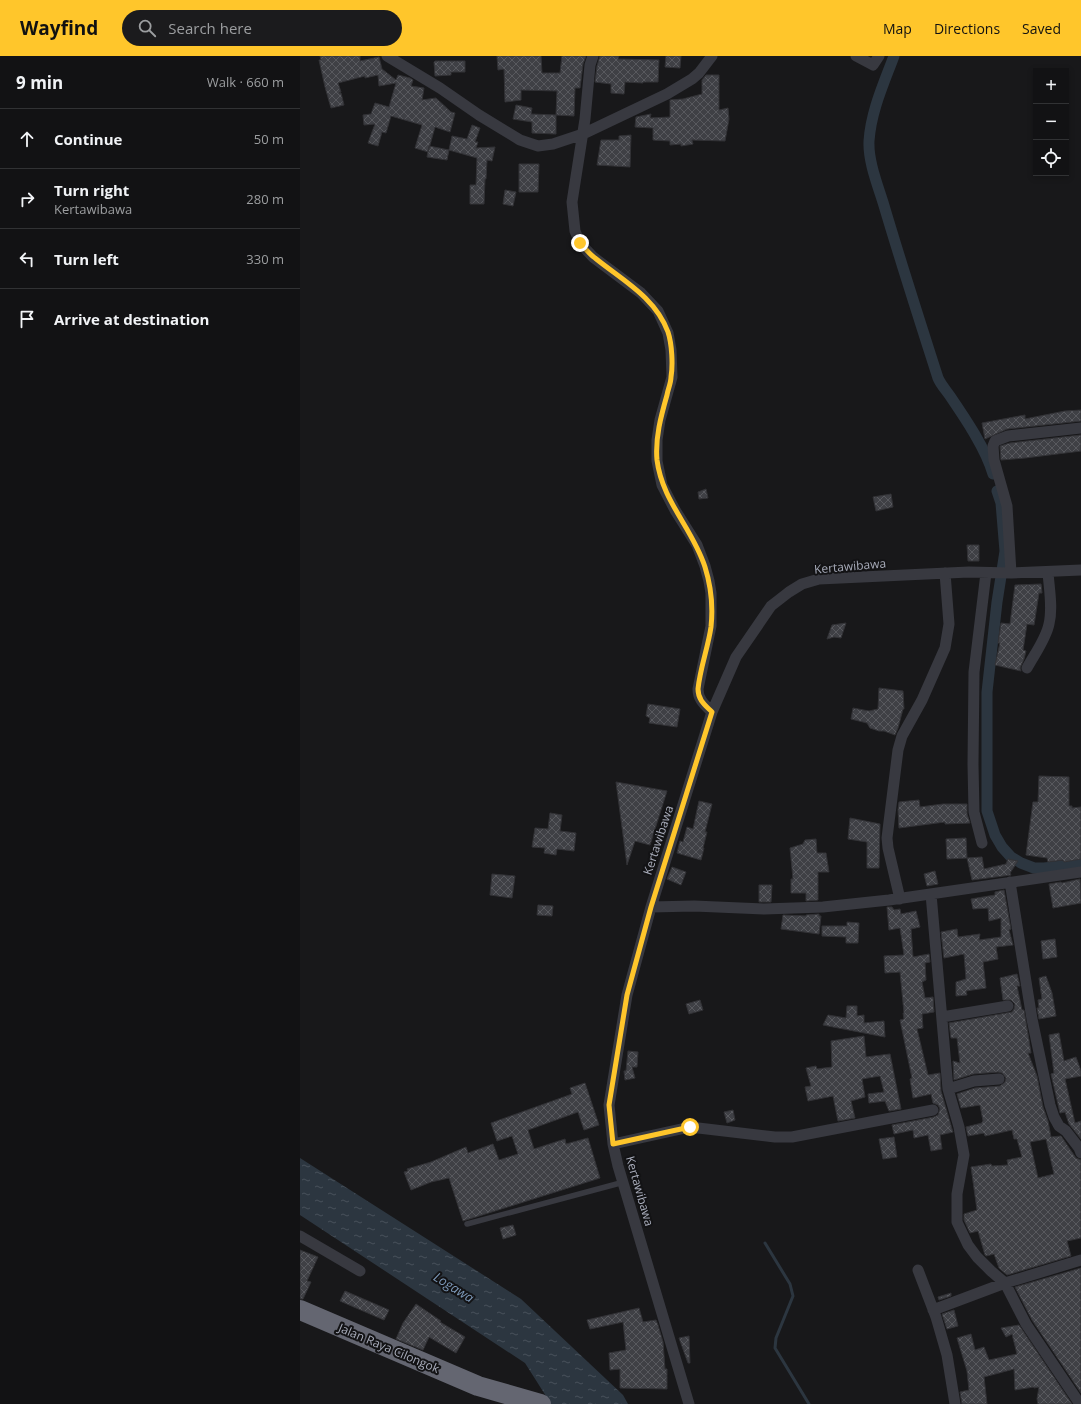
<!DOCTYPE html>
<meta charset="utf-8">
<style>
:root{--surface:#121214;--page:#1b1b1d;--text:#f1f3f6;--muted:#9c9ea0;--line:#313234;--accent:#ffc62b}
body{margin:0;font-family:"Open Sans",sans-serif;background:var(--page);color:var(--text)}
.controls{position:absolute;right:12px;top:12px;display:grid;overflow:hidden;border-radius:0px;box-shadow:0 2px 6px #0003}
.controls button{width:36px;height:36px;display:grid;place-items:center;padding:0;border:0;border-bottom:1px solid var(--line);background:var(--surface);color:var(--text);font:20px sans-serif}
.stop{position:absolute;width:12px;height:12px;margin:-9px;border:3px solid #ffc62b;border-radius:50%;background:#fff}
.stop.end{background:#ffc62b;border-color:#fff;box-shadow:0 1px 4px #0008}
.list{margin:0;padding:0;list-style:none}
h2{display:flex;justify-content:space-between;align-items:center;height:52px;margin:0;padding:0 16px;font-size:17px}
h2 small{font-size:13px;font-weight:400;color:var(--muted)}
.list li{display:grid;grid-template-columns:26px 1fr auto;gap:12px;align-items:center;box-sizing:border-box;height:60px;padding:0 16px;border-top:1px solid var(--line)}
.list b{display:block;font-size:15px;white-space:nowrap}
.list p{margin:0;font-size:13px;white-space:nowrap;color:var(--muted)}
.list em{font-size:13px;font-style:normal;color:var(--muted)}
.icon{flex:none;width:22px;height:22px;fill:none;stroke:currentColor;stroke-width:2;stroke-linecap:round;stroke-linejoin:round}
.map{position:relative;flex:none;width:781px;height:1348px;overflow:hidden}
header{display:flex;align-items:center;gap:24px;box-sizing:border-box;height:56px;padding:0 20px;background:var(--accent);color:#111}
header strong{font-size:19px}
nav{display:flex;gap:22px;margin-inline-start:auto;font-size:14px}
.search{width:280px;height:36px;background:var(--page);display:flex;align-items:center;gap:10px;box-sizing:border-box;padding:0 14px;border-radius:22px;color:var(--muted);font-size:15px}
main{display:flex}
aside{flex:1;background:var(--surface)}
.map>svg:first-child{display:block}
.water{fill:url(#water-ripples)}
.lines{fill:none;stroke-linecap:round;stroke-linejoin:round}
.stream{stroke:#2c3640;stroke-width:3}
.canal{stroke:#2c3640;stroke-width:11}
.building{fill:url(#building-cross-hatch);stroke:#323236;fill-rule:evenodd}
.lane{stroke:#383940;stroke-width:5.5}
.street{stroke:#383940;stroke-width:11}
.highway{stroke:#646671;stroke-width:20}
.route{stroke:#ffc62b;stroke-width:5}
.labels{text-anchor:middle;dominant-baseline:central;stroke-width:4;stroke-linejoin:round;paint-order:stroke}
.street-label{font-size:12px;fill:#a9adbb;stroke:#131315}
.water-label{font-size:13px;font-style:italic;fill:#7d99b9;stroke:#131315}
</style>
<header>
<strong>Wayfind</strong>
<div class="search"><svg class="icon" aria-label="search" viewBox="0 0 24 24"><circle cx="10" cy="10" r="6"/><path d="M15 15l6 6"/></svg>Search here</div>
<nav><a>Map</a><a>Directions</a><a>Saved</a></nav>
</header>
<main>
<aside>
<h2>9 min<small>Walk · 660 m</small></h2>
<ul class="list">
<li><svg class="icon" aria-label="ahead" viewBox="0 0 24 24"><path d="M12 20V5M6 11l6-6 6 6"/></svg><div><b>Continue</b></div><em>50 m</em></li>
<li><svg class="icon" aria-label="right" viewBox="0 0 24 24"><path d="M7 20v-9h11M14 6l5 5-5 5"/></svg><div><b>Turn right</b><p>Kertawibawa</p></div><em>280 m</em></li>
<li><svg class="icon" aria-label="left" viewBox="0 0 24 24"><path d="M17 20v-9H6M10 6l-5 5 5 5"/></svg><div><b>Turn left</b></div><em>330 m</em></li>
<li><svg class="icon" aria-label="arrive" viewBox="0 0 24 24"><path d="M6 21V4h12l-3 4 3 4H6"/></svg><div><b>Arrive at destination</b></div></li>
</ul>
</aside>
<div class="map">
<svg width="781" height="1348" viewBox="0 0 781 1348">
<defs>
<pattern id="water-ripples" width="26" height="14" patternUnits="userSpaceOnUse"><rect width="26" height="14" fill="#2c3640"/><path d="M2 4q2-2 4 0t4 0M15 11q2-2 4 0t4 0" fill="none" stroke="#48505a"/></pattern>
<pattern id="building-cross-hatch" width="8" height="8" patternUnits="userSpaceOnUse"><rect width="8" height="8" fill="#3f4045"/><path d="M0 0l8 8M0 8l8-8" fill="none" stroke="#58595e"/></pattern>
</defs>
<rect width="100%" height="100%" fill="#18181a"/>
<!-- water -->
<path class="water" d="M0,1102L221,1243L323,1339L328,1348H251L225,1307L0,1159Z"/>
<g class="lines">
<!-- stream -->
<path class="stream" d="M465,1187L490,1228L493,1240L476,1282L475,1292L509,1348"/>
<!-- canal -->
<path class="canal" d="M594,0C584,27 571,55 569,85C568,107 579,132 585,153C602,210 620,266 638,322C641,329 646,334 650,340C665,362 686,393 693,418
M697,435L701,447L705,495L697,546L687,636V755L695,779L702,791L711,801L721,807L734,812H744L781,808"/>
</g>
<!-- building -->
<path class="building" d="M20,0H60V5L79,1L82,13L96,24L98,19L110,22L113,24L111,30L124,32L122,44L136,42L151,56L155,57L150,76L135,71L128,96L115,92L122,69L91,60L86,77L82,76L78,90L68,87L75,68L64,69L63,59L71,58L75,47L89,51L96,27L79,30L78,19L65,22V20L38,27L41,36L39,37H41L44,49L31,52L25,31L19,4H21Z
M197,0H241L242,17H260L262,0H286L283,8L280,32H275L274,60L256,59L257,35L221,34V44L205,46L204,13L198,14Z
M300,0H319L318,3L359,4L358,26H343V27L325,26L324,38L311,37V28L295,26L297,10Z
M366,0H381L380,12L365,11Z
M135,5H165V16H151V19L135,20L134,6Z
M406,19H419V54L428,52L429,63L425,85L392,84L393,88L381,90V88L370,89V85L353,84V72L335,71L336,61L351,58L350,62L370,61V44L383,43L402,38V24Z
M216,49L232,52L231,58L256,59V78L232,77V66L213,63Z
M172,69L180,72L175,86H178L176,92L195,91L192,105L187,104L186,123H185L184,148H170V129H176L177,102L149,94L152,80L167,83Z
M331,79L330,111L297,109L301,84H319V80Z
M129,90L149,94L147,104L127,101Z
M219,108H239L238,136H219Z
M205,134L216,136L213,150L203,148Z
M781,354V365L707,373L685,383L682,367L725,359V363L765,355Z
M781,379V395L725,402L701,404L700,390L710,387Z
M406,433L408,442L399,443L398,436Z
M591,438L593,451L576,455L573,441Z
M667,489H679V505H668Z
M741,528L742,537H739L734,569L727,568L723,594L726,595L724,603L720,612L721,615L695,609L700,587H698L701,567L710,568L715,529Z
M546,567L541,582L534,581L527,583L532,569Z
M579,632L603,635L604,653H603L598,672L595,679L584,675H579L570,672L567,667L551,663L553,652L569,655L578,653Z
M348,648L380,653L377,671L349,667L350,662L346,660Z
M739,720L769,721V750H772V752L781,751V803L764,806L763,804L748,806L747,802L726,799L733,746H738Z
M316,726L367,735L350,789L335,785L327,809Z
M619,744L620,751L643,748H667V758L670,767L645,768V766L599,772L598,754L599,746Z
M399,745L412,748L405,776H407L403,792H404L401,804L377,797L380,785L383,786L387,771L393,773Z
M250,757L262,759L260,775L276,777L274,795L257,793L256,799L244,797L245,792L232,791L235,772L248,773Z
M550,762L580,768L579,812H567V786L548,783Z
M666,782L667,802L647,803L646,783Z
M516,783L517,797H526L529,816H518V844L506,845V837H491V823H493L490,792L503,788L505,784Z
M682,801L684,813L706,808L708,803L718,805L710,817L711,819L672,824L667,802Z
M372,811L386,816L381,829L367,823Z
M635,815L638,828L627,830L624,818Z
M192,818L215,820L212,842L190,839Z
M780,823L781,847L753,852L749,828L761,826L762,827Z
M459,829H472L471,846H459Z
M704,834L711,873L709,874L713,889L696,891L698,903L683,906L686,932L666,935L667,939L656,940V926L666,923L664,898L644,902L641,876L657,873L658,881L680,878L679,884L701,881V862L689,865L688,852L673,853L671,843L695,839V836Z
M238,849L253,850L252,860L237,859Z
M587,851H592L594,854L600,853L601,858L616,855L620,871L611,873L613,901L629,898L630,906L625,907L626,924L622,926L625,942L633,941L634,956L622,958L623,972L617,973L628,1019L640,1017L641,1035L652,1073L653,1076L640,1079L642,1093L631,1095L628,1079L614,1082L613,1074L594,1078L592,1069L634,1061L638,1059L640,1053L638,1049L633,1047L631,1038L613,1042L610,1023L612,1022L600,964L604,963L603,957H604L600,916L585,917L584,900L604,899L600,872L589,874Z
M519,858V860H521L519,878L481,873L483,859L506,860V859Z
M547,866L559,867L558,887H546V881L522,880V870H547Z
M755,883L757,901L743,903L741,885Z
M717,918L720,930H717L722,954H724L729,984L731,997H728L737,1020L743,1051L748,1065L751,1081L761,1080L776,1102L781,1104V1182L767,1185L771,1200L707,1219L699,1212L694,1198L686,1200L685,1199L678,1175L670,1177L664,1164V1158L677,1154L671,1111L691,1108L692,1110L708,1109L707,1104L722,1101L717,1083H714L712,1074L685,1080L684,1077L668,1080L666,1071L682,1067V1066L683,1065L680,1049L661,1052L657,1038L675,1032L700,1030L705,1026L706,1022L702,1017L698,1016L673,1018L654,1024L653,1005L660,1007L657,982H651L649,967L712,956L714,953L715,948L711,944H703L700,922ZM746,1083L754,1118L738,1122L730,1086Z
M746,920L752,937L756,960L739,963L737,952H739L738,944L742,943L739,922Z
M400,944L403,954L389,958L386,948Z
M547,950H557V960L564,959V967L584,965L585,981L523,969L528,959L546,962Z
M759,977L764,1005L776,1001L781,1015V1020L765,1023L775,1067L781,1065V1083L769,1068L765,1056L760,1057L751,1018L754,1017L749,979Z
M564,980L566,1001L590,998L601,1053L589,1055L585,1045L569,1047L568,1038L584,1036L580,1020L562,1023L565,1041L551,1045L555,1062L538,1065L533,1040L508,1045L505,1031L511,1030L506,1012L516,1010L517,1013L532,1011L531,985Z
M328,995L338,996L337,1011H332L335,1022L325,1024L324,1015H326Z
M285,1027L299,1069L284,1074L278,1056L228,1074L234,1093L265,1083L266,1088L288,1082L300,1122L163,1165L149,1122L131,1126L111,1134L104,1116L108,1115L107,1113L131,1106L166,1091L168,1097L193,1088L199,1104L218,1098L212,1080L197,1085L191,1067L272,1038L270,1032Z
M433,1054L435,1064L427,1067L424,1056Z
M594,1081L597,1101L583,1103L579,1083Z
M213,1169L216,1179L203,1183L200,1172Z
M0,1194L18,1201L7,1225L11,1226L3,1243H0Z
M781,1212V1337L732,1264L715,1231Z
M45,1235L89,1254L84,1264L40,1245Z
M651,1237V1240L639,1244L638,1241Z
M116,1248L141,1265L140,1266L165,1281L156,1297L129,1281L123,1294L96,1283L103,1267Z
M339,1252L343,1266L356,1264L358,1269L363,1286L365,1313H367V1333L320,1332V1313L310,1314L309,1297L326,1294L323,1266L290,1273L287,1264Z
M654,1254L658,1270L647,1273L642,1258Z
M719,1269L772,1348H738L737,1343L739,1331L734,1332V1331L715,1334L714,1313L684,1321L687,1348H662L660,1336L669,1334L667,1315L657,1282L671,1278L675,1294L684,1291L689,1304L717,1298L712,1278L706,1281L701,1272Z
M389,1280L390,1307H388L379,1282Z"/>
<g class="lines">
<!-- lane -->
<path class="lane" d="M167,1168L324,1126"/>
<!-- street -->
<path class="street" d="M87,0L140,32L179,59L220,84L238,90L253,88L283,78L367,38L392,23L399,17L412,0
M293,0L290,9L285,63L272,146L275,175L280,187L293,201L341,237L358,255L368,277L371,294L372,321L360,364L357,384V405L362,429L375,454L397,489L405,510L409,525L411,537V570L398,633C398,644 405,649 412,656
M556,0L573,9L579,0
M711,517L707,450L694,404L693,390L695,385L708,380L781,372
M727,612C734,599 746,583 749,568C753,552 749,532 748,516
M682,787L674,756L673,708L674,616L686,517
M710,826L732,963L750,1049L754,1061L759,1070L766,1075L779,1092L781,1097
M631,838L648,1033L659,1071L664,1099L657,1138V1166L668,1189L677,1201L691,1215L705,1227L726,1268L780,1348
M600,843L588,792L587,782L598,694L602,680L622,644L645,592L649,568L645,517
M351,851L394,850L464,853L523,851L589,844L781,816
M642,961L708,950
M648,1033L674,1025L699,1023
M313,1088L390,1071L475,1081H492L633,1054
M0,1180L60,1215
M618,1214L636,1261L647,1299L655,1348
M633,1254L705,1227L781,1204
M389,1348L318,1110L313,1088L309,1049L327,939L351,851L412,656L436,601L471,550L489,536L502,528L519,523L669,516L711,517L781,514"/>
<!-- highway -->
<path class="highway" d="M0,1254L178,1330L241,1348"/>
</g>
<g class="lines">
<!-- route -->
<path class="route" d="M280,187C285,192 289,198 295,202C322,224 355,241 368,276C372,288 373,309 371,321C371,327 368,333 367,339C361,360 355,382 357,404C362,445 393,473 405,511C411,530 413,552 411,571C408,592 400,612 398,633C398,644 405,649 412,656L351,851L327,939L309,1049L313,1088L390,1071"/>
</g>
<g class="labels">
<!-- street labels -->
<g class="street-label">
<text transform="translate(550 510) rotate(-5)">Kertawibawa</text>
<text transform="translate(358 784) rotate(-72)">Kertawibawa</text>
<text transform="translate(340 1135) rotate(74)">Kertawibawa</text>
<text transform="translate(89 1292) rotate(23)">Jalan Raya Cilongok</text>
</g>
<!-- water labels -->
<g class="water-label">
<text transform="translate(154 1231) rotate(32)">Logawa</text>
</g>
</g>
</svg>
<div class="controls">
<button>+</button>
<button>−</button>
<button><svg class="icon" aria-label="locate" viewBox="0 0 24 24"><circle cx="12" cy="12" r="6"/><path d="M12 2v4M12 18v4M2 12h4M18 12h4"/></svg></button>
</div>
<div class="stop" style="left:390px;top:1071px"></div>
<div class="stop end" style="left:280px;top:187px"></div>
</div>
</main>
